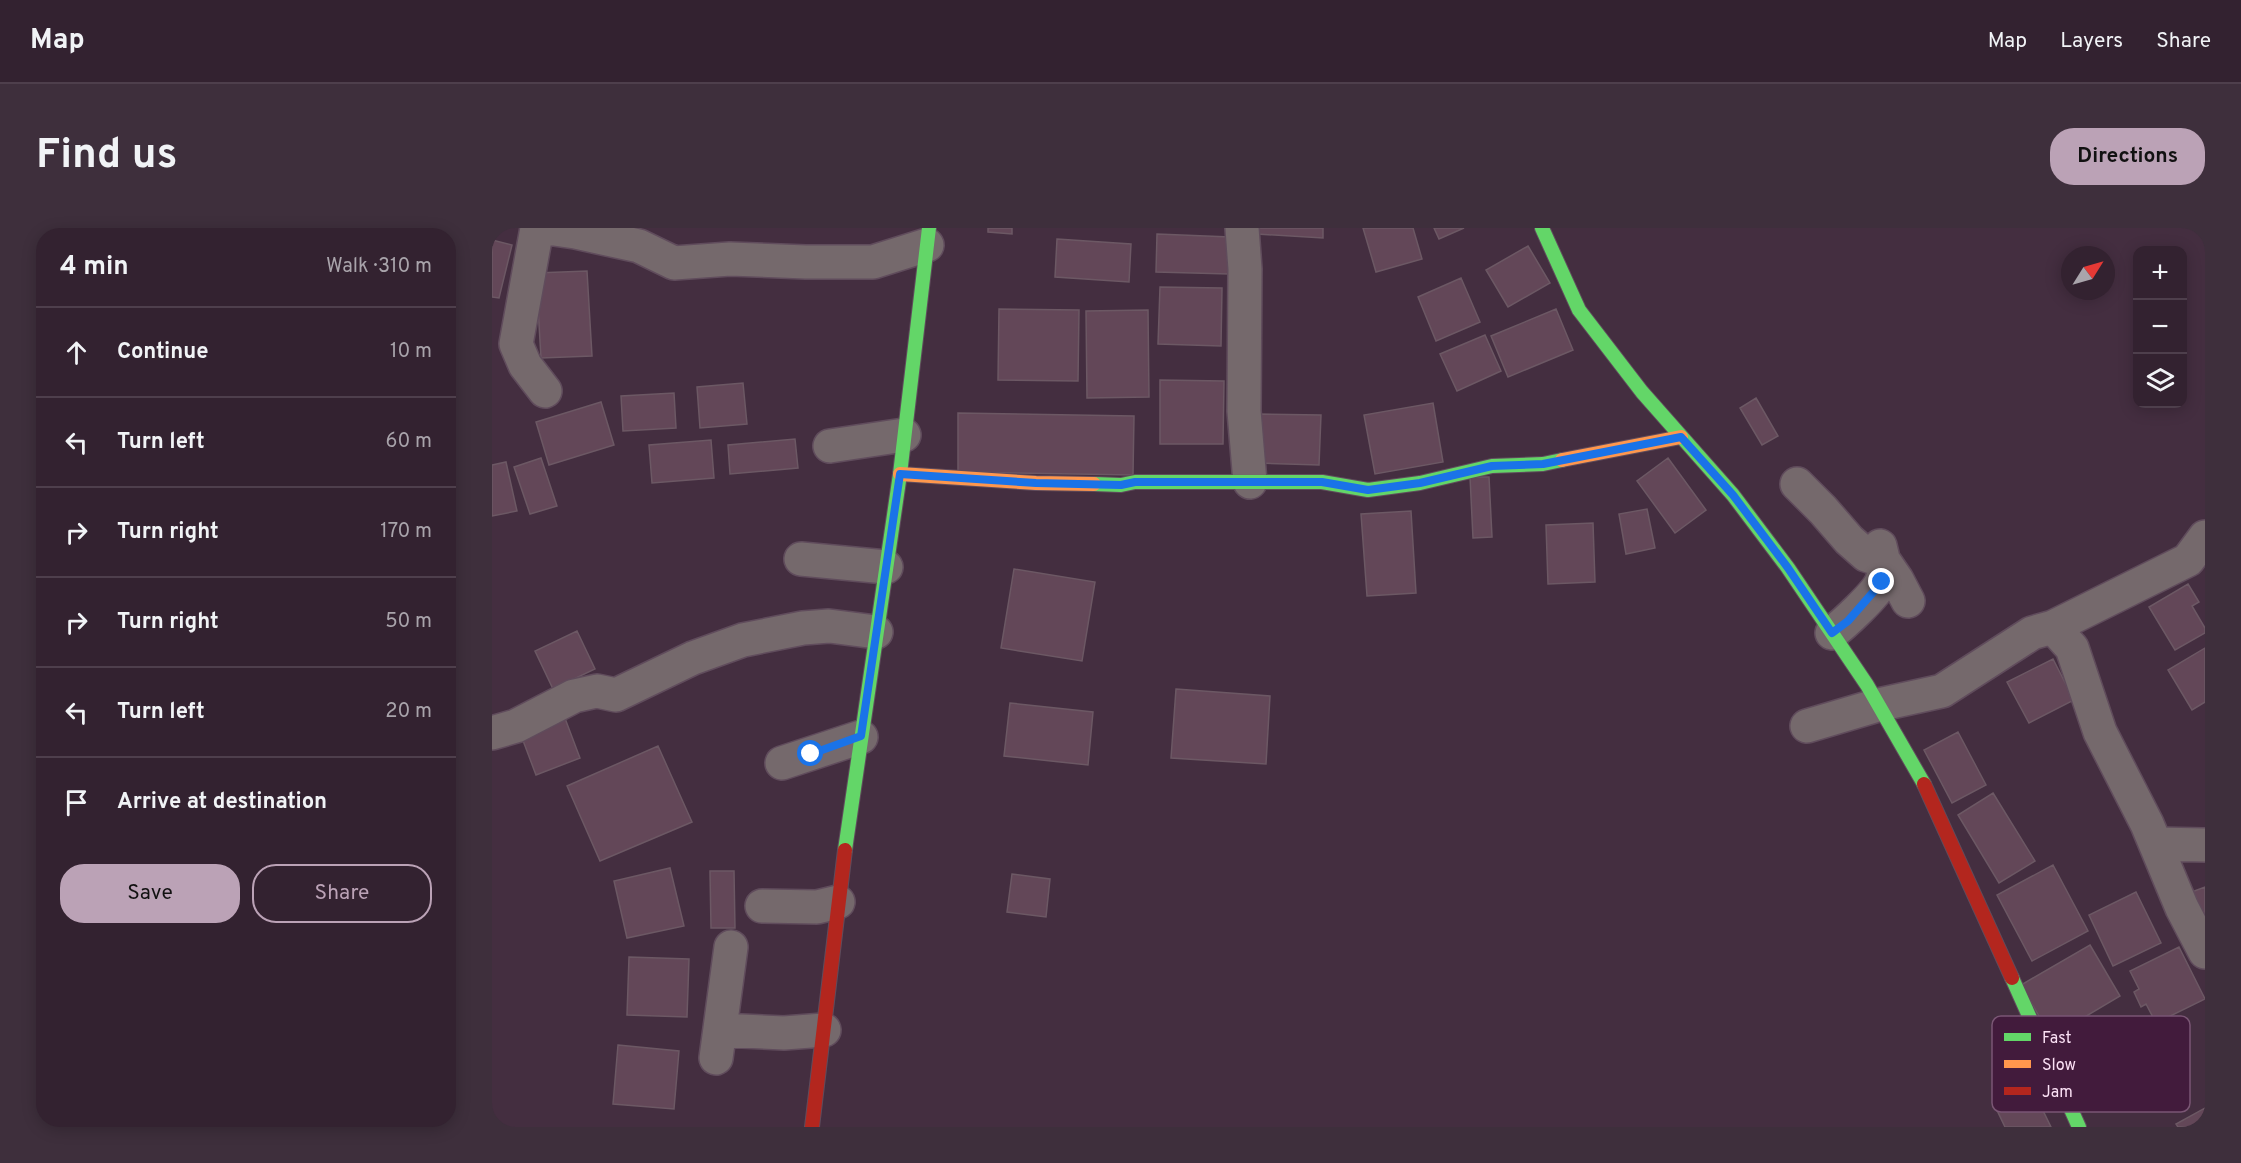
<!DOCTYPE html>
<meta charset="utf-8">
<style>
:root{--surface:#332230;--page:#3e2f3c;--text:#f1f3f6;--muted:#a9a4ab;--line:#4e3f4c;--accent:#bba2b6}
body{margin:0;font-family:Overpass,sans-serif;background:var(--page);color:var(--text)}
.controls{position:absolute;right:18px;top:18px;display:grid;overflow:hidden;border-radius:12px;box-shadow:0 3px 15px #0003}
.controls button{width:54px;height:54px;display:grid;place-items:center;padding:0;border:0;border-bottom:2px solid var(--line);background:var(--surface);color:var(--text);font:30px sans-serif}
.compass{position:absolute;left:1569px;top:18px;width:54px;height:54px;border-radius:50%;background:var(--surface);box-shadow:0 3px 15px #0003;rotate:53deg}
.stop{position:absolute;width:18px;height:18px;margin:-14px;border:4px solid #1a73e8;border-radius:50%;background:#fff}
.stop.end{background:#1a73e8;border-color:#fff;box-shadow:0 2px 6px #0008}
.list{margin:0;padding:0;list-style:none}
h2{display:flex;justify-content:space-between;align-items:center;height:78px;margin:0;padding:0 24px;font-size:26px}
h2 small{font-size:20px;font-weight:400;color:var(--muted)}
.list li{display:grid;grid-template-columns:39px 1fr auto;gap:18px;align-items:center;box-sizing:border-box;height:90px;padding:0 24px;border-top:2px solid var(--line)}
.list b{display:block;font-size:22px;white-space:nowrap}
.list em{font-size:20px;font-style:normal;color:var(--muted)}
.actions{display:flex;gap:12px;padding:18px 24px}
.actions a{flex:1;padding:14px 0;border:2px solid var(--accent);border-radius:24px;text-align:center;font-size:21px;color:var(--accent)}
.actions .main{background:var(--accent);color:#111}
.icon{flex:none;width:33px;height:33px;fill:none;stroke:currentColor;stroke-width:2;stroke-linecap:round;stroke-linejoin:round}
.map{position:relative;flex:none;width:1713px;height:899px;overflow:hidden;border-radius:24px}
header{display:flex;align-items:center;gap:36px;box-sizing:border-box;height:84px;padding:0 30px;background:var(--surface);border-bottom:2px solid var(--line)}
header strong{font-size:28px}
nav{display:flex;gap:33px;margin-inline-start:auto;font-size:21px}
.intro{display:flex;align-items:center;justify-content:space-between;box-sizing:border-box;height:144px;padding:0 36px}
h1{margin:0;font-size:42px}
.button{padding:15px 27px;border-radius:24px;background:var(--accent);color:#111;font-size:21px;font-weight:700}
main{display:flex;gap:36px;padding:0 36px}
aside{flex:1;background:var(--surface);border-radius:24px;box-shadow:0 3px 15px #0003}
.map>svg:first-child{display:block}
.building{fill:#634758;stroke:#6c5864;stroke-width:1.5}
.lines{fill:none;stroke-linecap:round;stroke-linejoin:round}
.street-casing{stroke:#604c5c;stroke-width:36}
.fast-casing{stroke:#604c5c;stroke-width:16}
.slow-casing{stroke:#604c5c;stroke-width:16}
.jam-casing{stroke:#604c5c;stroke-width:16}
.street{stroke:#75696c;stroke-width:33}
.fast{stroke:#63d668;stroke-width:14}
.slow{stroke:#ff974d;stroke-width:14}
.jam{stroke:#b3261e;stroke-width:14}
.route{stroke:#1a73e8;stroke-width:8}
.key{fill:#421b3c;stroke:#7a5674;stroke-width:1.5}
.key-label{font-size:16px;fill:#fbe1f5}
</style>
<header>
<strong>Map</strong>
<nav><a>Map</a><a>Layers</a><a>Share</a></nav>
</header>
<div class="intro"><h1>Find us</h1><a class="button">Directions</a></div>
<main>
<aside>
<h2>4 min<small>Walk · 310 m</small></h2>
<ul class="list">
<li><svg class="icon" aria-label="ahead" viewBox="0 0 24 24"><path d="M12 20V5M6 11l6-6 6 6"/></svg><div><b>Continue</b></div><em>10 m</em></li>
<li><svg class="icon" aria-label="left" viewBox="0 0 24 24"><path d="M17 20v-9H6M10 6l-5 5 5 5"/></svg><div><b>Turn left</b></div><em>60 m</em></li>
<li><svg class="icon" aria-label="right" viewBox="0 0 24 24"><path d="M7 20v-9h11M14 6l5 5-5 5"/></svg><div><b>Turn right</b></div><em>170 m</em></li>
<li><svg class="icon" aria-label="right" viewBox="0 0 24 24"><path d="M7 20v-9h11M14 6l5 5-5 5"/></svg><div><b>Turn right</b></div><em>50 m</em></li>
<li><svg class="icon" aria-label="left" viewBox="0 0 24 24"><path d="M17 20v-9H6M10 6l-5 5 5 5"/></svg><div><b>Turn left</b></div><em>20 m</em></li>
<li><svg class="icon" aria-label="arrive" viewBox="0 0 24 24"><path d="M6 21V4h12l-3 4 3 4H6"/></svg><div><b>Arrive at destination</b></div></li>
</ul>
<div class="actions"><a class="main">Save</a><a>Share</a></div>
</aside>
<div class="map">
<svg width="1713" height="899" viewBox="0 0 1713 899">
<rect width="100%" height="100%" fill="#442e40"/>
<!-- building -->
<path class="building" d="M496,0H520V6L496,4Z
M765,0H831V10L765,6Z
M871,0H921L930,31L884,44Z
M942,0H972L947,11Z
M665,6L738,9L737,46L664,44Z
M565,11L639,16L637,54L563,49Z
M0,12L20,17L7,70L0,69Z
M1036,18L1058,55L1016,79L994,42Z
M95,43L100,128L49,130L44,45Z
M969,50L988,94L944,113L926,69Z
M668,59L730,60L729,118L666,116Z
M507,81L587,82L586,153L506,152Z
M1064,81L1081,122L1016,149L999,108Z
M656,82L657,169L595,170L594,83Z
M993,107L1009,143L965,163L948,126Z
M668,152L732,153L731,216H668Z
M251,155L255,196L208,200L205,159Z
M182,165L184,200L131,203L129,168Z
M1264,170L1286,208L1270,217L1248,180Z
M109,174L122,217L57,237L44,194Z
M941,175L951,234L883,246L872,187Z
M466,185L642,188L641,247L466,244Z
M767,186L829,187L827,237L766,235Z
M303,211L306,240L238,246L236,217Z
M219,212L222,250L160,255L157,217Z
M49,230L65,278L38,286L22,239Z
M1176,230L1214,282L1183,305L1145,253Z
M14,234L25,283L0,288V237Z
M978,249H997L1000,309L981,310Z
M1155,281L1163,320L1134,326L1127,286Z
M919,283L924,365L875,368L869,286Z
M1101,295L1103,354L1056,356L1054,297Z
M522,341L603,354L590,433L509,420Z
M1696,356L1707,374L1700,378L1713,400V405L1683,422L1657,379Z
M85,403L103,441L61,461L43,423Z
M1713,420V474L1700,482L1676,442Z
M1561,431L1582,472L1537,495L1515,454Z
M684,461L778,468L774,536L679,530Z
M518,475L601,484L596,537L512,528Z
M71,485L88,530L44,547L27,502Z
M1466,504L1494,557L1460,575L1432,522Z
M166,518L200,594L108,633L75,558Z
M1501,565L1543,633L1507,655L1466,587Z
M1561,637L1596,703L1540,733L1505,667Z
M178,640L192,698L135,710L122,653Z
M218,643H242L243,700H219Z
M520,646L558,651L554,689L515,684Z
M1713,659V703L1697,665Z
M1644,664L1669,715L1621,738L1597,687Z
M1598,717L1628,768L1559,809L1529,757Z
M1687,719L1713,771L1664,795L1654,776L1649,779L1642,764L1647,761L1638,743Z
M137,729L197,731L195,789L135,787Z
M126,817L187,823L182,881L121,876Z
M1539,858L1559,899H1513L1502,876Z
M1713,880V899H1686L1684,896Z"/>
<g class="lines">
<defs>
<path id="street" d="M45,0L24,116L33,137L53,163
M55,0L83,4L147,18L182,35L238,31L314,34H381L435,17
M750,0L753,41L752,183L758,254
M338,218L412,207
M1305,256L1331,282L1357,312L1374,327L1392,333L1405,352L1416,373
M309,331L394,339
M1561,399L1580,420L1608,504L1655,596L1690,680L1713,724
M1340,405C1352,396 1383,367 1389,355C1394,345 1391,328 1388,318
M1315,498L1386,477L1450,463L1540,405L1561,399L1696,332L1713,309
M0,505L24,498L82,468L105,463L124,467L201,430L251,412L311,400L337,398L384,404
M290,535L369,509
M1664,616L1713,617
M270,678L325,679L346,674
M228,802L292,805L332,802
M224,830L239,719"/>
<path id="fast" d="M1050,0L1087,82L1150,164L1241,267L1296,340L1375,457L1432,556
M602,256L629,257L643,254H830L876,262L928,255L1000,238L1051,236L1070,232
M353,622L408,246L437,0
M1520,750L1587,899"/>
<path id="slow" d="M1070,232L1189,209
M408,246L544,255L602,256"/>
<path id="jam" d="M1432,556L1520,750
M320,899L353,622"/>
</defs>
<!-- street casing -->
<use href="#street" class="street-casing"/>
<!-- fast casing -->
<use href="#fast" class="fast-casing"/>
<!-- slow casing -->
<use href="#slow" class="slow-casing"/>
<!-- jam casing -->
<use href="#jam" class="jam-casing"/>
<!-- street -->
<use href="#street" class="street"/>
<!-- fast -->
<use href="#fast" class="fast"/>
<!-- slow -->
<use href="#slow" class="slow"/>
<!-- jam -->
<use href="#jam" class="jam"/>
</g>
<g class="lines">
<!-- route -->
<path class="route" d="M319,526L369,508L408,246L544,255L629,257L643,254H830L876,262L928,255L1000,238L1051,236L1189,209L1241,267L1296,340L1340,405L1356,393L1390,354"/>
</g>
<!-- legend -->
<rect x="1500" y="788" width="198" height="96" rx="9" class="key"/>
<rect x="1512" y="805" width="27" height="8" fill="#63d668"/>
<rect x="1512" y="832" width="27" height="8" fill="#ff974d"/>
<rect x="1512" y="859" width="27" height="8" fill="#b3261e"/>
<g class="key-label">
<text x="1550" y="815">Fast</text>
<text x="1550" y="842">Slow</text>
<text x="1550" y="869">Jam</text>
</g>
</svg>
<div class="controls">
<button>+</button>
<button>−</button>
<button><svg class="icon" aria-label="layers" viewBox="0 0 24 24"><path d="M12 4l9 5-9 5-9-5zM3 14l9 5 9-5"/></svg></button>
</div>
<svg class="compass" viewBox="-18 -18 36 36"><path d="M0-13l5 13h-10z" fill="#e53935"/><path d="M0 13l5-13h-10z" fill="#a9a4ab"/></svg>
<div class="stop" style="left:319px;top:526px"></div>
<div class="stop end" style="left:1390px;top:354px"></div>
</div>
</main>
